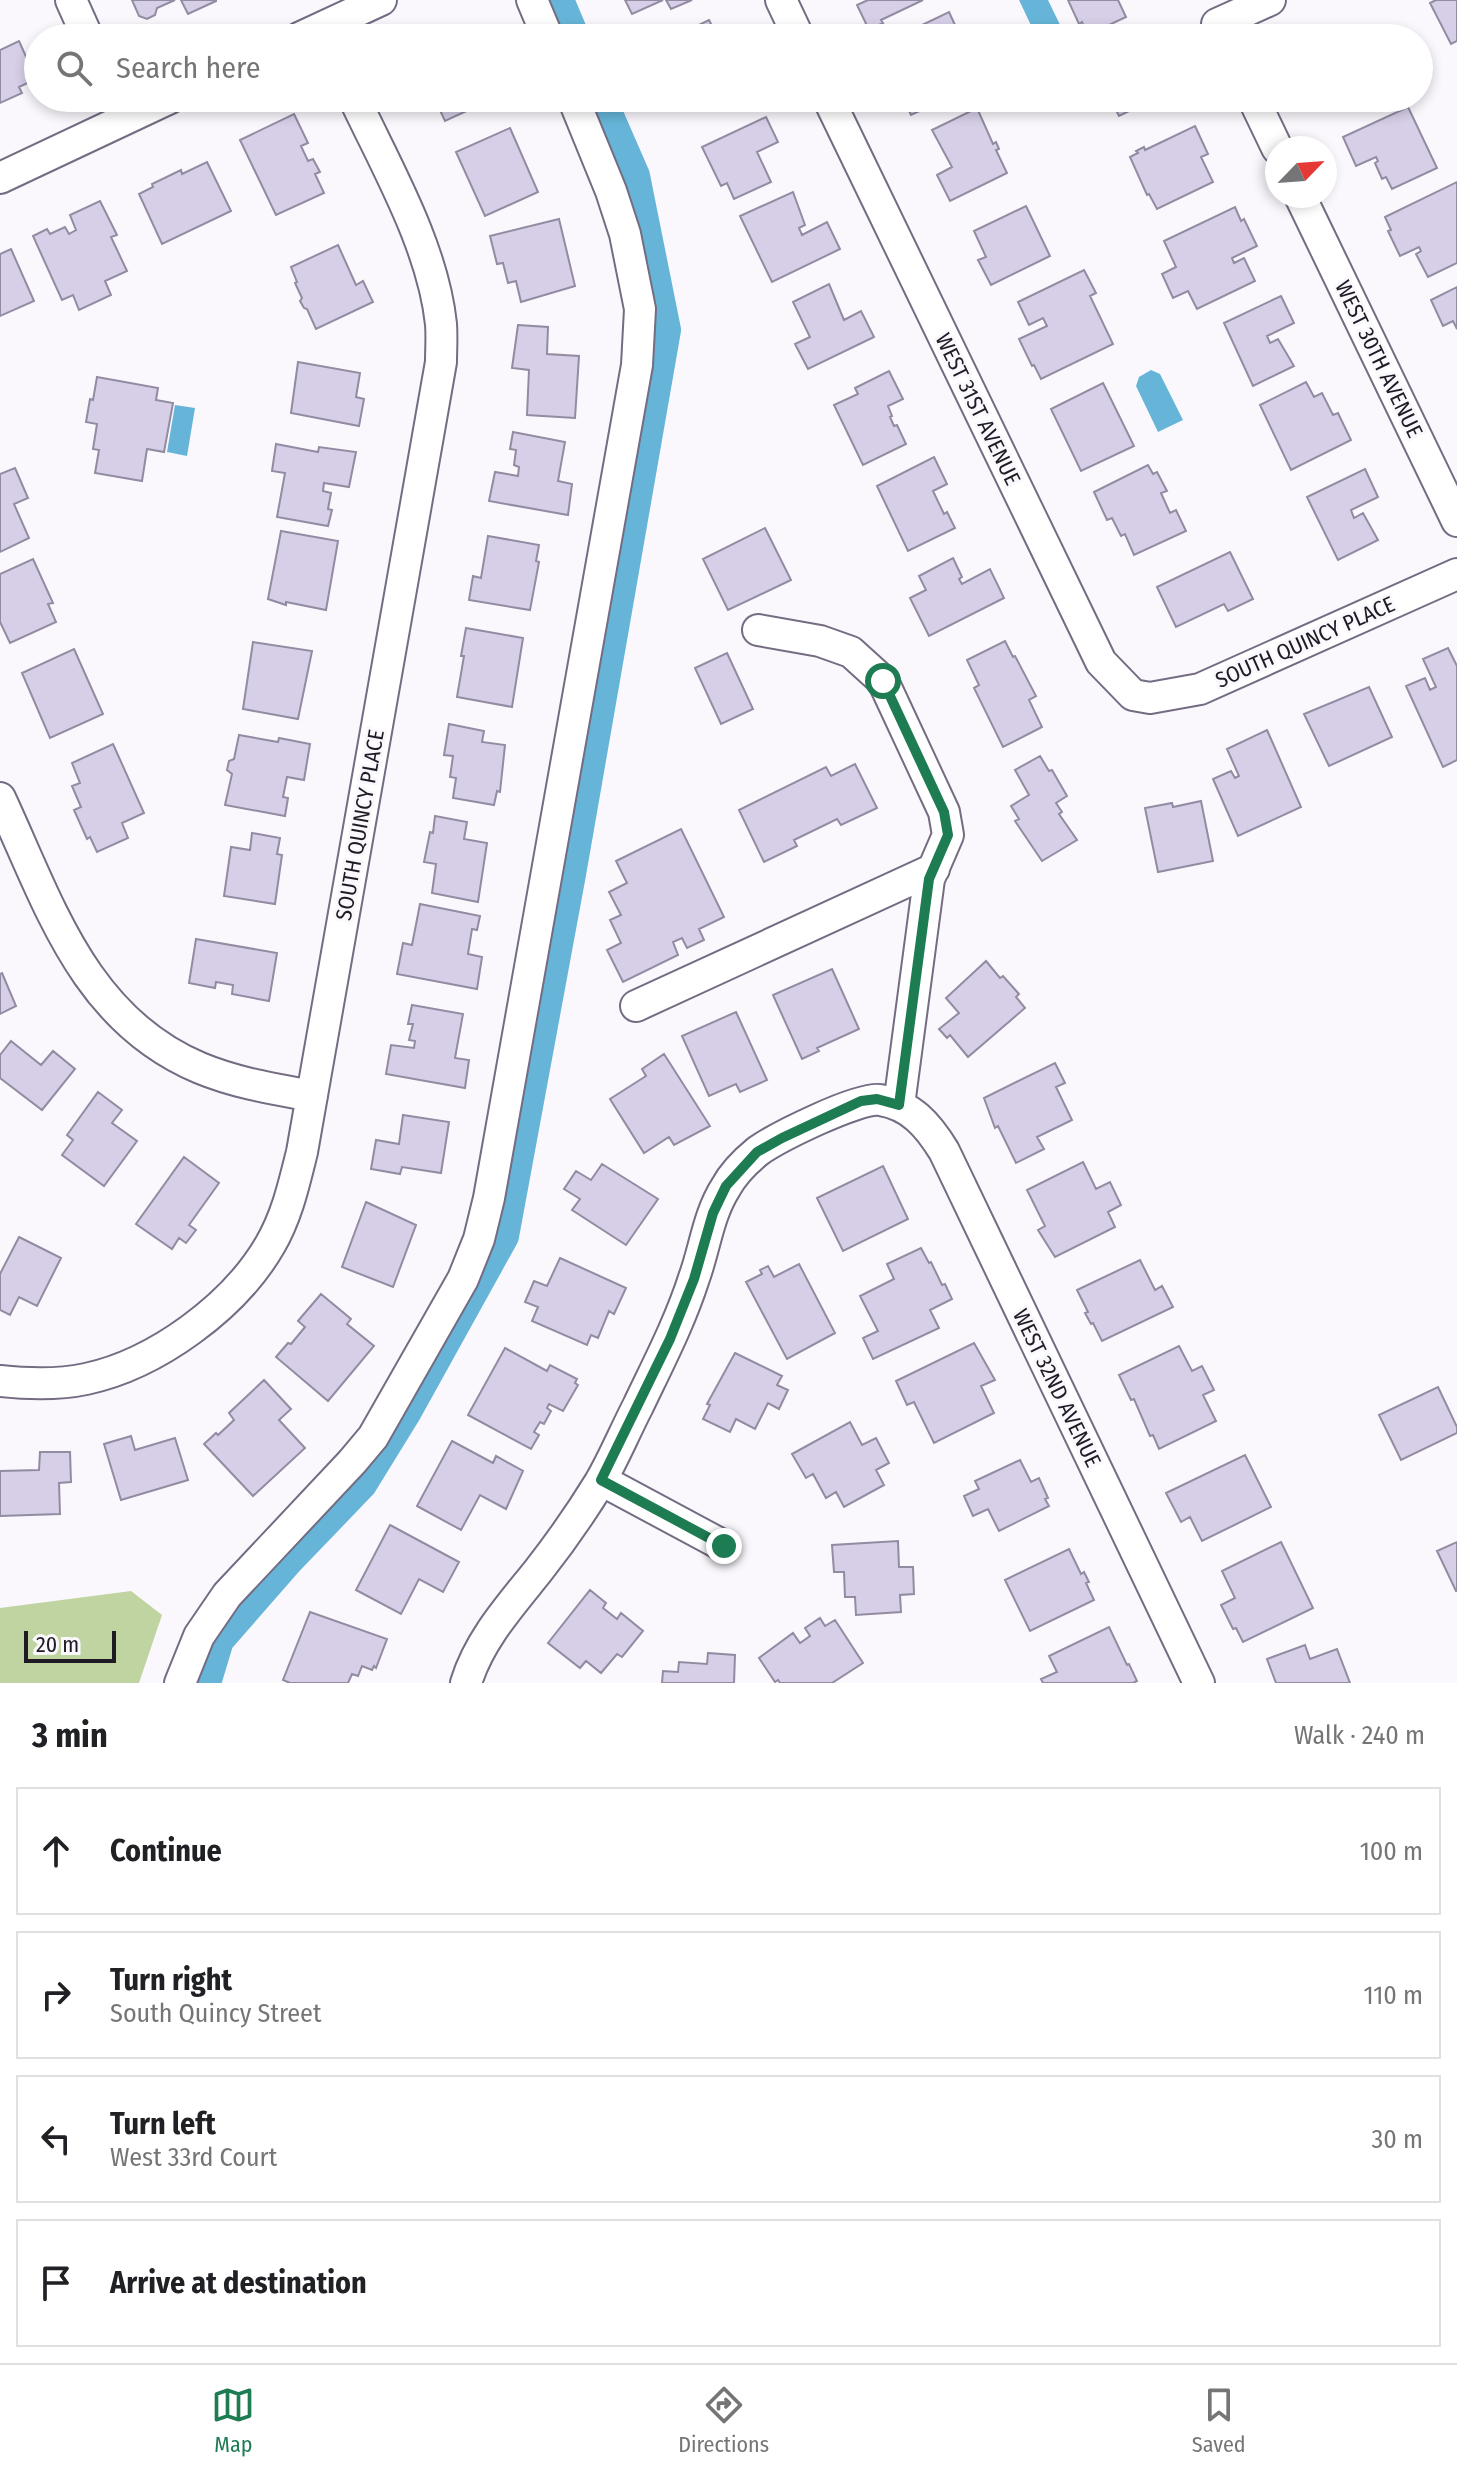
<!DOCTYPE html>
<meta charset="utf-8">
<style>
:root{--surface:#fff;--page:#f6f6f6;--text:#202124;--muted:#757577;--line:#e0e0e0;--accent:#1e7c53}
body{margin:0;font-family:"Fira Sans Condensed",sans-serif;background:var(--page);color:var(--text)}
.compass{position:absolute;left:1265px;top:136px;width:72px;height:72px;border-radius:50%;background:var(--surface);box-shadow:0 4px 12px #0003;rotate:65deg}
.scale{position:absolute;left:24px;bottom:20px;width:92px;box-sizing:border-box;padding-left:8px;border:4px solid #1e1b24;border-top:0;font-size:22px;line-height:28px;white-space:nowrap;color:#1e1b24;-webkit-text-stroke:6px #faf8fd;paint-order:stroke}
.stop{position:absolute;width:24px;height:24px;margin:-18px;border:6px solid #1e7c53;border-radius:50%;background:#fff}
.stop.end{background:#1e7c53;border-color:#fff;box-shadow:0 2px 8px #0008}
.list{margin:0;padding:0;list-style:none}
h2{display:flex;justify-content:space-between;align-items:center;height:104px;margin:0;padding:0 32px;font-size:34px}
h2 small{font-size:26px;font-weight:400;color:var(--muted)}
.list li{display:grid;grid-template-columns:52px 1fr auto;gap:24px;align-items:center;box-sizing:border-box;height:128px;margin:0 16px 16px;padding:0 16px;border:2px solid var(--line);border-radius:0px}
.list b{display:block;font-size:30px;white-space:nowrap}
.list p{margin:0;font-size:26px;white-space:nowrap;color:var(--muted)}
.list em{font-size:26px;font-style:normal;color:var(--muted)}
.icon{flex:none;width:44px;height:44px;fill:none;stroke:currentColor;stroke-width:2;stroke-linecap:round;stroke-linejoin:round}
.map{position:relative;flex:none;width:1457px;height:1683px;overflow:hidden}
.search{position:absolute;background:var(--surface);box-shadow:0 4px 12px #0003;left:24px;right:24px;top:24px;height:88px;display:flex;align-items:center;gap:20px;box-sizing:border-box;padding:0 28px;border-radius:44px;color:var(--muted);font-size:30px}
.sheet{height:680px;background:var(--surface)}
nav{display:flex;justify-content:space-around;align-items:center;box-sizing:border-box;height:112px;border-top:2px solid var(--line);background:var(--surface);font-size:22px;color:var(--muted)}
nav a{display:grid;justify-items:center;gap:4px}
nav .on{color:var(--accent)}
.map>svg:first-child{display:block}
.green{fill:#c0d4a1}
.water{fill:#66b5d8}
.lines{fill:none;stroke-linecap:round;stroke-linejoin:round}
.canal{stroke:#66b5d8;stroke-width:32}
.building{fill:#d7cfe7;stroke:#928ba2;stroke-width:2}
.minor-casing{stroke:#746c82;stroke-width:34}
.minor{stroke:#fff;stroke-width:30}
.route{stroke:#1e7c53;stroke-width:10}
.labels{text-anchor:middle;dominant-baseline:central;stroke-width:6;stroke-linejoin:round;paint-order:stroke}
.street-label{font-size:22px;fill:#1e1b24;stroke:#faf8fd}
</style>
<div class="map">
<svg width="1457" height="1683" viewBox="0 0 1457 1683">
<rect width="100%" height="100%" fill="#faf8fd"/>
<!-- green -->
<path class="green" d="M131,1591L162,1615L139,1683H0V1608Z"/>
<!-- water -->
<path class="water" d="M1019,0H1048L1064,33L1060,38H1037Z
M1151,370L1160,374L1183,420L1158,432L1136,386L1139,377Z
M175,405L195,408L187,456L167,452Z"/>
<g class="lines">
<!-- canal -->
<path class="canal" d="M558,0L574,38
M205,1683L218,1640L287,1561L361,1484L406,1411L503,1236L570,874L665,330L634,176L600,98"/>
</g>
<!-- building -->
<path class="building" d="M132,0H175L157,8L155,15L147,19L139,16Z
M181,0H216V1L188,14Z
M625,0H663L632,14Z
M666,0H692L671,9Z
M868,0H923L881,20L883,23L869,30L857,5Z
M1068,0H1118L1126,17L1088,35L1082,22L1079,24Z
M1436,0H1457V41L1451,44L1430,3Z
M949,12L961,38H902L901,35Z
M709,20L718,38H672Z
M1367,28L1371,38H1340L1346,35L1347,38Z
M19,41L36,79L19,87L22,93L0,103V50Z
M429,98H468L473,108L445,121L438,106L433,108Z
M899,98H948L911,115L905,102L902,103Z
M1110,98H1156L1119,116Z
M1326,98H1353L1331,108Z
M1408,107L1437,168L1392,189L1386,177L1382,179L1375,163L1378,161L1376,157L1356,166L1343,137Z
M977,108L993,144L996,142L999,149L996,150L1007,173L950,201L937,175L952,167L932,130Z
M294,114L308,143L301,146L308,161L313,159L320,172L315,174L324,193L276,215L240,140Z
M766,117L778,142L757,152L771,182L734,199L727,183L721,186L702,147Z
M1195,126L1208,154L1201,157L1213,182L1157,209L1149,194L1147,195L1130,157L1138,153L1136,151L1144,147L1145,150Z
M510,128L538,192L485,216L456,152Z
M207,162L231,211L162,244L139,194L153,187L152,184L181,170L182,174Z
M1457,182V263L1428,277L1416,254L1421,251L1419,247L1400,256L1388,231L1391,230L1385,217Z
M793,192L805,225L799,228L802,235L827,222L840,249L772,282L740,216Z
M100,201L117,235L111,237L127,271L105,281L111,295L79,310L73,295L62,300L33,236L47,229L50,234L65,227L69,234L76,230L70,215Z
M1026,206L1050,256L991,285L978,260L986,257L974,231Z
M1235,207L1241,221L1244,219L1257,246L1232,258L1234,263L1244,258L1255,281L1197,309L1188,291L1173,298L1162,274L1176,267L1164,241Z
M559,219L575,286L521,302L516,281L508,283L503,263L497,264L490,236Z
M338,245L356,285L363,281L373,302L316,329L307,309L304,308L300,301L302,298L295,283L297,282L291,267Z
M11,249L34,301L0,316V254Z
M1084,270L1096,293L1090,296L1113,344L1041,379L1034,365L1032,366L1019,339L1047,326L1043,318L1029,325L1018,302Z
M829,284L844,320L861,311L874,337L808,369L795,344L810,337L793,302Z
M1457,287V329L1453,321L1443,326L1431,300Z
M1281,296L1294,323L1267,336L1270,343L1278,339L1294,366L1253,386L1224,323Z
M518,325L548,327L547,354L579,356L575,418L527,415L529,370L512,368Z
M298,362L360,373L356,397L364,399L359,426L291,413Z
M889,371L903,399L888,406L892,416L890,417L894,426L897,425L906,444L863,465L834,405L858,394L855,388Z
M97,377L158,388L156,400L173,403L164,452L147,449L142,481L95,473L99,450L93,449L97,424L86,422L90,399L93,400Z
M1306,382L1314,397L1322,393L1333,415L1338,413L1351,440L1291,470L1260,405Z
M1103,383L1134,446L1081,471L1051,409Z
M513,432L565,442L558,481L572,484L568,515L489,501L495,472L518,476L519,467L514,465L516,450L510,449Z
M276,444L318,452L319,447L356,452L349,487L324,483L323,491L331,493L328,509L332,510L328,526L277,517L285,473L272,471Z
M934,457L947,484L933,491L944,514L947,512L955,528L908,551L877,486Z
M1148,465L1153,474L1157,472L1167,491L1161,493L1170,513L1176,510L1186,531L1134,555L1125,534L1121,536L1112,518L1107,520L1094,492Z
M15,468L28,498L14,504L29,538L0,552V474Z
M1365,469L1378,497L1351,510L1354,518L1363,513L1378,540L1338,560L1307,497Z
M765,528L791,580L728,610L703,559Z
M281,531L338,541L326,610L286,602V605L268,599Z
M488,536L539,545L536,561L539,562L530,610L469,600L473,576L481,578Z
M1230,552L1253,599L1228,611L1224,604L1176,627L1157,587Z
M953,558L962,577L959,579L962,584L990,569L1004,598L929,636L910,598L926,590L919,576Z
M33,559L53,603L48,604L56,622L10,643L0,622V574Z
M466,628L523,638L512,707L457,697L464,656H461Z
M1005,641L1013,657L1015,656L1036,696L1029,700L1042,727L1003,747L974,688L979,685L967,660Z
M253,642L312,651L298,719L243,709Z
M1448,648L1457,666V760L1443,767L1406,686L1425,678L1430,690L1436,687L1423,659Z
M74,649L103,714L50,738L22,673Z
M727,653L753,709L721,724L695,668Z
M1369,687L1392,737L1329,766L1304,714Z
M449,724L484,731L482,742L505,745L500,792L497,791L494,805L453,798L456,778L450,777L453,756L444,755Z
M1267,730L1301,807L1238,836L1213,779L1231,771L1235,778L1239,776L1227,749Z
M239,735L278,742L279,738L310,744L304,780L287,777L283,797L288,798L285,816L225,805L232,774L227,770L229,761L234,759Z
M113,744L144,813L122,823L128,838L97,852L90,837L87,839L74,810L81,807L72,786L80,783L72,763Z
M1040,756L1049,771L1052,770L1067,796L1056,803L1062,812L1059,814L1077,840L1042,861L1015,821L1019,819L1011,806L1029,795L1015,770Z
M855,764L877,808L841,825L837,819L794,840L797,846L764,862L739,810L826,767L831,776Z
M1201,801L1213,861L1158,872L1145,808L1172,803L1173,807Z
M435,816L467,822L464,839L487,843L478,902L432,893L436,864L424,862L430,832L433,833Z
M681,829L724,917L699,929L704,940L687,948L682,938L673,942L678,955L623,982L607,950L621,943L610,920L621,915L609,892L627,883L616,861Z
M252,833L280,838L277,854L282,855L275,904L224,896L231,847L250,850Z
M420,904L480,916L477,930L472,929L468,954L482,957L477,989L397,974L403,943L412,945Z
M196,939L277,953L269,1001L232,994L233,985L216,982L215,988L189,983Z
M986,961L1000,978L1003,976L1019,994L1016,997L1025,1008L968,1057L950,1035L947,1038L939,1029L959,1013L946,998Z
M832,969L859,1029L817,1048L819,1051L802,1059L773,995Z
M2,973L16,1006L0,1014V974Z
M412,1005L463,1014L455,1058L469,1060L465,1088L386,1074L391,1045L414,1048L415,1041L409,1040L413,1024H408Z
M736,1012L767,1080L740,1092L736,1084L709,1096L682,1036Z
M11,1041L41,1065L53,1051L75,1069L42,1110L0,1078V1055Z
M664,1054L710,1126L674,1145L669,1137L644,1153L610,1099L646,1076L642,1069Z
M1055,1063L1065,1083L1056,1087L1072,1120L1037,1137L1044,1149L1016,1163L998,1126L995,1128L984,1098Z
M98,1092L122,1110L112,1123L137,1141L104,1186L62,1155L73,1140L67,1135Z
M403,1115L449,1122L441,1173L402,1167L400,1174L371,1169L376,1140L399,1144Z
M184,1157L219,1183L189,1225L196,1230L186,1243L179,1238L172,1249L136,1224Z
M1083,1162L1096,1189L1110,1182L1121,1205L1108,1212L1115,1227L1055,1257L1038,1230L1045,1226L1027,1190Z
M602,1164L658,1199L626,1245L572,1210L580,1199L564,1189L576,1171L591,1180Z
M883,1166L908,1219L843,1251L817,1198Z
M366,1202L416,1225L393,1287L342,1267Z
M19,1237L61,1258L37,1306L19,1297L10,1315L0,1310V1274Z
M921,1248L929,1263L931,1262L942,1285L945,1284L952,1299L930,1310L939,1328L873,1359L863,1338L878,1331L860,1296L894,1279L887,1264Z
M560,1258L626,1288L614,1314L609,1311L598,1338L591,1335L587,1345L532,1321L538,1307L525,1302L534,1281L547,1286Z
M1140,1260L1155,1290L1162,1286L1173,1307L1102,1341L1093,1323L1091,1324L1085,1313L1088,1312L1077,1290Z
M799,1264L835,1333L787,1359L746,1282L762,1274L760,1270L768,1266L774,1277Z
M321,1294L351,1319L347,1324L374,1346L328,1401L276,1357L288,1343L291,1344L305,1327L298,1321Z
M974,1343L995,1380L981,1386L994,1413L934,1443L914,1402L907,1405L896,1381Z
M1179,1346L1192,1371L1202,1366L1214,1390L1203,1395L1216,1421L1159,1449L1153,1435L1150,1436L1134,1399L1131,1400L1119,1375Z
M505,1348L547,1371L550,1365L577,1379L575,1383L578,1385L563,1411L549,1404L547,1408L551,1411L544,1424L540,1422L534,1432L539,1435L531,1449L468,1415Z
M735,1353L782,1376L777,1385L788,1390L779,1409L768,1403L755,1429L736,1419L730,1432L703,1419L710,1405L707,1404Z
M264,1380L291,1409L279,1420L305,1448L253,1496L204,1444L216,1433L218,1435L234,1420L229,1413Z
M1438,1387L1457,1427V1433L1401,1460L1379,1415Z
M850,1422L862,1445L876,1438L889,1463L876,1470L884,1485L844,1507L836,1492L826,1498L813,1474L806,1478L792,1454Z
M131,1436L135,1450L175,1438L188,1480L121,1500L104,1444Z
M452,1441L493,1463L496,1456L523,1471L506,1509L480,1495L461,1530L417,1506Z
M40,1452H70L71,1482L59,1483L60,1514L0,1516V1471L39,1470Z
M1245,1455L1271,1507L1202,1541L1190,1517L1181,1522L1166,1493Z
M1020,1460L1031,1482L1039,1478L1048,1498L1045,1499L1049,1506L999,1531L988,1509L973,1516L964,1496L979,1489L975,1481Z
M390,1525L459,1562L443,1592L419,1579L401,1614L356,1590Z
M898,1541L899,1567H913L914,1594L900,1595L901,1612L856,1615L855,1597H845L844,1572H834L832,1545Z
M1281,1542L1313,1608L1243,1642L1236,1628L1233,1629L1221,1605L1235,1598L1222,1571Z
M1457,1542V1591H1456L1437,1551Z
M1069,1549L1081,1574L1084,1572L1089,1582L1086,1583L1094,1600L1030,1631L1005,1580Z
M590,1590L606,1603L603,1608L617,1619L621,1613L643,1631L622,1657L617,1654L601,1673L586,1661L580,1668L548,1643Z
M310,1612L387,1639L376,1668L374,1666L372,1670L362,1666L358,1676L352,1674L348,1683H290L283,1680Z
M820,1618L825,1626L835,1620L863,1663L832,1683H780L778,1680L775,1682L759,1658L793,1633L800,1643L810,1636L805,1628Z
M1109,1627L1127,1665L1129,1664L1137,1681L1133,1683H1043L1041,1679L1057,1672L1049,1656Z
M1305,1645L1310,1659L1337,1649L1350,1683H1276L1267,1659Z
M708,1653L735,1655L734,1683H662L663,1671L678,1672L679,1662L707,1664Z"/>
<g class="lines">
<defs>
<path id="minor" d="M71,0L88,38
M532,0L548,38
M781,0L799,38
M1217,24L1270,0
M299,38L381,0
M828,98L1101,662L1133,695L1150,698L1200,689L1457,574
M1253,98L1277,148
M0,178L170,98
M1300,196L1457,521
M758,630L820,641L851,652L883,681L944,812L948,835L929,879L899,1105
M0,798C49,903 83,1019 200,1068C236,1083 274,1089 312,1096
M636,1006L934,869
M0,1381C28,1384 58,1385 86,1379C156,1364 234,1307 270,1245C287,1216 294,1184 302,1152L441,362C441,350 442,337 441,324C433,247 387,168 354,98
M601,1480L724,1546
M180,1683L199,1636L227,1595L352,1462L373,1437L463,1279L479,1239L489,1198L637,365L640,309L625,234L611,191L573,98
M466,1683C479,1640 510,1606 538,1571C560,1543 581,1513 600,1482C614,1458 625,1431 638,1406C658,1364 680,1322 694,1278C705,1248 708,1215 726,1187C733,1174 747,1160 758,1151C778,1137 858,1097 880,1100C911,1105 928,1125 944,1151L1199,1683"/>
</defs>
<!-- minor casing -->
<use href="#minor" class="minor-casing"/>
<!-- minor -->
<use href="#minor" class="minor"/>
</g>
<g class="lines">
<!-- route -->
<path class="route" d="M724,1546L601,1480L670,1339L694,1279L713,1213L726,1186L757,1152L782,1138L861,1101L877,1099L899,1105L929,879L948,835L944,812L883,681"/>
</g>
<g class="labels">
<!-- street labels -->
<g class="street-label">
<text transform="translate(1379 359) rotate(64)">WEST 30TH AVENUE</text>
<text transform="translate(978 409) rotate(64)">WEST 31ST AVENUE</text>
<text transform="translate(1305 642) rotate(-24)">SOUTH QUINCY PLACE</text>
<text transform="translate(360 825) rotate(-80)">SOUTH QUINCY PLACE</text>
<text transform="translate(1057 1388) rotate(64)">WEST 32ND AVENUE</text>
</g>
</g>
</svg>
<svg class="compass" viewBox="-18 -18 36 36"><path d="M0-13l5 13h-10z" fill="#e53935"/><path d="M0 13l5-13h-10z" fill="#757577"/></svg>
<div class="scale">20 m</div>
<div class="stop" style="left:883px;top:681px"></div>
<div class="stop end" style="left:724px;top:1546px"></div>
<div class="search"><svg class="icon" aria-label="search" viewBox="0 0 24 24"><circle cx="10" cy="10" r="6"/><path d="M15 15l6 6"/></svg>Search here</div>
</div>
<section class="sheet">
<h2>3 min<small>Walk · 240 m</small></h2>
<ul class="list">
<li><svg class="icon" aria-label="ahead" viewBox="0 0 24 24"><path d="M12 20V5M6 11l6-6 6 6"/></svg><div><b>Continue</b></div><em>100 m</em></li>
<li><svg class="icon" aria-label="right" viewBox="0 0 24 24"><path d="M7 20v-9h11M14 6l5 5-5 5"/></svg><div><b>Turn right</b><p>South Quincy Street</p></div><em>110 m</em></li>
<li><svg class="icon" aria-label="left" viewBox="0 0 24 24"><path d="M17 20v-9H6M10 6l-5 5 5 5"/></svg><div><b>Turn left</b><p>West 33rd Court</p></div><em>30 m</em></li>
<li><svg class="icon" aria-label="arrive" viewBox="0 0 24 24"><path d="M6 21V4h12l-3 4 3 4H6"/></svg><div><b>Arrive at destination</b></div></li>
</ul>
</section>
<nav>
<a class="on"><svg class="icon" aria-label="map" viewBox="0 0 24 24"><path d="M3 6l6-2 6 2 6-2v14l-6 2-6-2-6 2zM9 4v14M15 6v14"/></svg>Map</a>
<a><svg class="icon" aria-label="directions" viewBox="0 0 24 24"><path d="M12 3l9 9-9 9-9-9zM9 14v-3h6M13 9l2 2-2 2"/></svg>Directions</a>
<a><svg class="icon" aria-label="saved" viewBox="0 0 24 24"><path d="M7 4h10v16l-5-4-5 4z"/></svg>Saved</a>
</nav>
